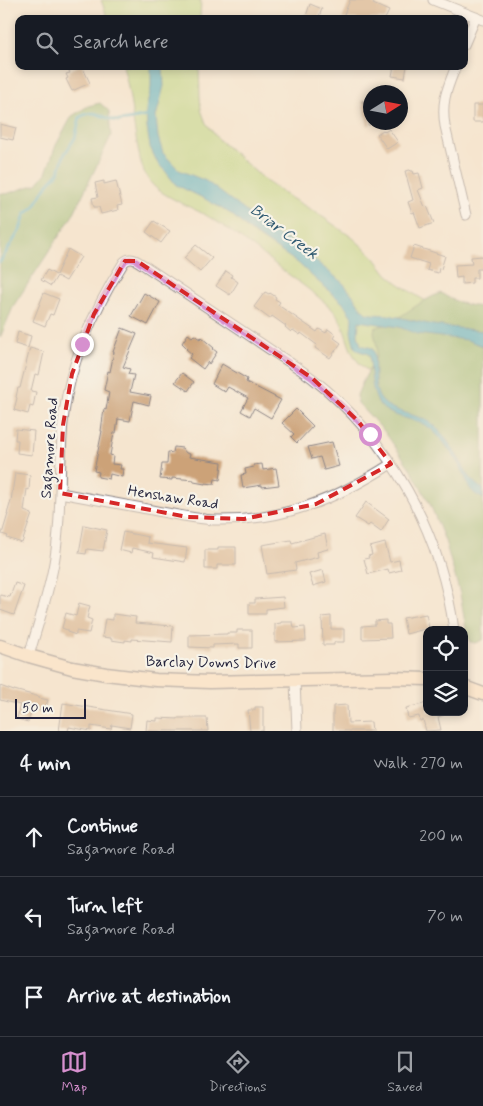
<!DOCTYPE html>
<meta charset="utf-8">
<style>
:root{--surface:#171b24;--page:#20242c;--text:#f1f3f6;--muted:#9ea1a6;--line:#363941;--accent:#d690ce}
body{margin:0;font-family:Mynerve,sans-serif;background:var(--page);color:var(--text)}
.controls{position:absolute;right:15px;bottom:15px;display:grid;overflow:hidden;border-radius:10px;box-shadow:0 2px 8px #0003}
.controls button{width:45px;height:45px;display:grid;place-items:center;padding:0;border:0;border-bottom:1px solid var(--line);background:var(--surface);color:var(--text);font:25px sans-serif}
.compass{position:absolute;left:363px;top:85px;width:45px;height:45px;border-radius:50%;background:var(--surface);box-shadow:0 2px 8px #0003;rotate:79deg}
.scale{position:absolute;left:15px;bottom:12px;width:71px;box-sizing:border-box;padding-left:5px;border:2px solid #22223b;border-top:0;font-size:14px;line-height:18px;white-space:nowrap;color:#22223b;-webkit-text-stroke:4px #f7f3e8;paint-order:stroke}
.stop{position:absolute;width:15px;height:15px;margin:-11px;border:4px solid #d690ce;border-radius:50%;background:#fff}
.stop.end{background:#d690ce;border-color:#fff;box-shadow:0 1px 5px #0008}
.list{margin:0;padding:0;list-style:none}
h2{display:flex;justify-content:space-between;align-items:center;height:65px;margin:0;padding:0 20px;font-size:21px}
h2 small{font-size:16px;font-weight:400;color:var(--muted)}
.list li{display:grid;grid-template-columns:32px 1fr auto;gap:15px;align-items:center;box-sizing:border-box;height:80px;padding:0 20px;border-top:1px solid var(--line)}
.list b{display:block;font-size:19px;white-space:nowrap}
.list p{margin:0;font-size:16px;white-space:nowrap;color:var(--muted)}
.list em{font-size:16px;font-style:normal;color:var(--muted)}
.icon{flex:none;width:28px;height:28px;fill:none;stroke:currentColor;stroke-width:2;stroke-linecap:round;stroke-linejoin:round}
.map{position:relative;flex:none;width:483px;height:731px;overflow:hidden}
.search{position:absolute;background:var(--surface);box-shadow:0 2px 8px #0003;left:15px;right:15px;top:15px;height:55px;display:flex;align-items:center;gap:12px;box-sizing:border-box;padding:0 18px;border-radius:10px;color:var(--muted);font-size:19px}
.sheet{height:305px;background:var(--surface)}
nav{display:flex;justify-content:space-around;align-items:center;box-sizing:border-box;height:70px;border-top:1px solid var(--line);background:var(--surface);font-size:14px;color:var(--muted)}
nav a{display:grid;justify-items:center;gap:2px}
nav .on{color:var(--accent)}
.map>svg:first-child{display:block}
.green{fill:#b7d67d;stroke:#6c7c5c}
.forest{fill:#91b76c;stroke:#5a6c54}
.water{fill:#40a9c0;stroke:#31667e}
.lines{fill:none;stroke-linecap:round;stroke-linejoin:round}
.stream{stroke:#40a9c0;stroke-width:3}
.building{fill:#cca278}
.street-casing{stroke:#8c8485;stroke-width:11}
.secondary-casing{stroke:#8c8485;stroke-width:15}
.street{stroke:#fff;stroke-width:9}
.secondary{stroke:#fee4c6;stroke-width:12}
.route{stroke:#d690ce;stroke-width:6}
.marked{fill:none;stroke:#d62828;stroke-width:4;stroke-dasharray:10 6;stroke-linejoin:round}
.labels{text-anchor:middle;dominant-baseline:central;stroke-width:4.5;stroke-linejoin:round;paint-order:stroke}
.street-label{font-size:15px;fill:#22223b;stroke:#f7f3e8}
.water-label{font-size:16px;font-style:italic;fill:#2e5870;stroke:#f7f3e8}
</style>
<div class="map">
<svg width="483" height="731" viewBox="0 0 483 731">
<rect width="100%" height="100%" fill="#f7f3e8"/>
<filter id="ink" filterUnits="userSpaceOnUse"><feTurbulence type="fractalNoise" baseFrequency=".02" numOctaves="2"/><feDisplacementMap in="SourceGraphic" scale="10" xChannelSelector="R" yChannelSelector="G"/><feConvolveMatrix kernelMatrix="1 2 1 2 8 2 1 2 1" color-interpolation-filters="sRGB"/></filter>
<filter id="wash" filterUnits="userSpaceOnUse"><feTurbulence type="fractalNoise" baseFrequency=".0096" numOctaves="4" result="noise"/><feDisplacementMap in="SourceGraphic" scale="20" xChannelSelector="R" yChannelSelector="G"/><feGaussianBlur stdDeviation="1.12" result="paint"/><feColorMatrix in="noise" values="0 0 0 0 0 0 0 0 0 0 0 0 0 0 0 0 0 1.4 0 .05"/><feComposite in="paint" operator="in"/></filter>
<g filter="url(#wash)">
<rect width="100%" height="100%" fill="#f5e5cf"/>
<!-- green -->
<path class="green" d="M101,0H201L200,19H108Z
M123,66H199L200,96L201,110L206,123L218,139L266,181L284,194L317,213L353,238L374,257L387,274L398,283L417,296L441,309L379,377C372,373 365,370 360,364C345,349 348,324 331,308C315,293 297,281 280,268C257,250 234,232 209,217C194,208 161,196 151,183C143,174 140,160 138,148C132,121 131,93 123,66Z"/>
<!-- forest -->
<path class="forest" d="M100,103L109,111L111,136L99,161L73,215L14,305L0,338V193L6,194L37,184L46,173L56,145L72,116L88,106Z
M441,293C454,302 468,306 483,307V640L476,643L470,642L467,635L460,594L445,541L430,504L410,468L384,431L358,403L357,395L363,381L376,357L377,347L374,332L375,328C401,321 417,301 441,293Z"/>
<!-- water -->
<path class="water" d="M151,66H163L164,86L156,117L158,137L163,153L179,170L206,181L248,213L267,230L290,241L302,250L343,283L352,294L362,309L366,313L372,314L389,315L433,325L483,331V346L467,340L417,334L399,327L359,321L358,335L361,345L372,348L374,352C376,366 372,391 382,401C392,413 421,414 434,425C444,435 452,447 459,459C466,470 471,483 483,489V499C479,496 474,494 471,490C467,485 466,478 463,472C455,458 443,439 431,429C417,417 389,419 379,404C370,390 372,371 369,355C365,351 359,353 355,348L351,332L352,317L343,303L314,278L298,263L250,231L231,214L205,199L176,185L166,172L158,164L150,147L147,128L146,109L151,88Z"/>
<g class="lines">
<!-- stream -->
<path class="stream" d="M0,262L20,230L25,214L34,207L48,184L59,172L64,155L75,138L80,117C98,107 102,120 119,121C126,121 140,117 148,116"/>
</g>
<g id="blocks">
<!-- building -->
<path class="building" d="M350,0H375L373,4L389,11L385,19H342Z
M310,4L322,9L318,19H305Z
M78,66H82L90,83L72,91L66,79L68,78L66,74L70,73L69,71Z
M394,66H407L405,78L392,76Z
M370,99V125H368L362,101Z
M473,105H483V122H473Z
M0,124L16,128L13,140L0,137Z
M389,129L398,142L387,149L377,134L383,130L385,132Z
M410,170L411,171H413L414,174L419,173L423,188L418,190L425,207L427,206L434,223L420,228L414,212L412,213L408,202L413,200L405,171Z
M104,181V184L116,181L122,205L117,206L118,210L101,214L99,207H94L92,198L98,197L95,183Z
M154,221L170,231L161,243L146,232Z
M196,245L212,258L200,272L184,258Z
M414,246L445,256L441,269L439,268L438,273L427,270L429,264L410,258Z
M68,249L81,257L66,281L57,276L51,286L41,280L47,270L56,275Z
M482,256L483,269H477V278H472V283L462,284V277L456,278L455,265L472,264L471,257Z
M226,271L232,275L231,277L238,282L230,295L216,286Z
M265,292L269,294L270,293L276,297L275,299L280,302L278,305L317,332L319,329L326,333L328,329L336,335L334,338L341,343L330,358L315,348L317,345L301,333L300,335L293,330L291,332L285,327L286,326L272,316L270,319L254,307Z
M44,293L59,299L53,315L50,314L45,326L33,321Z
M144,293L160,302L148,325L131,316Z
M122,328L137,334L123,367L130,369L128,374L134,375L130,392L151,396L149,405L134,401L130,421L118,419L116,433H114L110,455L113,456L112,464L121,465L120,469H123L122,477L110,474L109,479L98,477L99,472L94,471L102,431H101L104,409L106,410L109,392L104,390L108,371L110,372L114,352H113Z
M18,332L31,336L28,348L15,344Z
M188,334L192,337L194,335L200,339L201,337L214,348L213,349L217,352L209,364L208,362L203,369L189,358L192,354L186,349L187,348L182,343Z
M30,348L44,352L39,375L35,374L31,391L36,392L33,407L30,406L28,414L14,410L17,398L16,397L18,388H20Z
M222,364L247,379L246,382L281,400L271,418L254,408L250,416L241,411L248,398L228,387L225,392L212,384Z
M182,373L194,382L188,391L175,382Z
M296,409L313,426L297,443L291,437L294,434L282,423Z
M16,429L34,431L32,455L17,453L18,440H15Z
M332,442L339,466L324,470L320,457L312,459L308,447Z
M174,447L182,448L186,453L190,454L189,457L222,462L220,480L215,479L214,484L205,483V484L194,482V480L172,478V480L160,479L162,464H167L168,452L173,453Z
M262,464L263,470L276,468L279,485L262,487V485L243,488L241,475L246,474L245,469L254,467L253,465Z
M15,473L30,475L29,490L27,489L24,511L32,514L22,543L7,538L8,536L2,534L8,514H7L11,501Z
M366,502L389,519L381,532L370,524L368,526L355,518Z
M84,525L107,530L103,551L87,549L86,554L79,553Z
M123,532L148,537L147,543L187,548L185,562L153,557L154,553L132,548L131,553L119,550Z
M325,534L328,549L317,552L318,557L295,563L296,570L267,574L262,545L291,540L292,543Z
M385,543L390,562L399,560L401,570L389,573L388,569L368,574L364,559L369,558L368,556L372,555L370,547Z
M218,547H236V565H217V569H205V550H218Z
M323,570L326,582L313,586L309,574Z
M15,583L24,586L14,615L0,610V595L10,597Z
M283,597L284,607L266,609V614H249V603H255V599Z
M79,603L90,606L87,618L92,620L89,633L76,631V635L67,632V630L62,628L66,613L76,616Z
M113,614L136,617L135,623L173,626L172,642L132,639V641L125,640V642L111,640V638L102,637L105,619L113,620Z
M426,614L429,628L406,634L403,618Z
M331,616V629H344V642H334V645H323L322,617Z
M386,620V624H390L391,638L362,639V626L375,625V621Z
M281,622H293L294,628L305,627L306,641L275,642V624L281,623Z
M237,630H252V648H239V644L213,645V648L189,647V635L227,634V633H237Z
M0,686L14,691V690L40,697L39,698L48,700L44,712L32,709L28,722L17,719L20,705L0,700Z
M63,703L132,714L130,728L112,725L111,729L91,726V731L69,727L68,731H59Z
M427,703V712H443L444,715L438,717L441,730L426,731L423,720L420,721L419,716L408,718L406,708Z
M347,705L348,723L371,722L372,731H333V706Z
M255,707H263V731H250L248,710H255Z
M157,718L178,719V718H207L208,731H146L147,720L157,721Z"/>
</g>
</g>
<g filter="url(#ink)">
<use href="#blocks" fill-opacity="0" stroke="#8c8485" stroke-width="1"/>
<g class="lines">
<defs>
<path id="street" d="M433,0L483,20
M464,45L476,17
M456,66C447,89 441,101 445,126L466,215
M60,493C87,498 115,503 142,508C166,513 189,518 213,520C281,522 335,500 391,464
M29,656C38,623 50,591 55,557C63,509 58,460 64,413C71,358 95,308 124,262C130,256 136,260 142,264C181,290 220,316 259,342C276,354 295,365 312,378C390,439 441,532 454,630
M295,680L297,731"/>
<path id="secondary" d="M0,646L29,656L72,668L106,674L156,680L210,682L393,678L427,679
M464,687L483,694"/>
</defs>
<!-- street casing -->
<use href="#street" class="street-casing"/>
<!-- secondary casing -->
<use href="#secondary" class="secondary-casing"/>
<!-- street -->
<use href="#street" class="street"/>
<!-- secondary -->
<use href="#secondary" class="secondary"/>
</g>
</g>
<g class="lines" filter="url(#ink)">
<!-- route -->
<path class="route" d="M82,344L97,308L120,268L126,260L130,259L135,260L312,378L350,413L370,434"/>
</g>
<!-- marked area -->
<path d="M0 0H483V731H0ZM125,261H137L312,378L358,421L391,464L316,504L244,519L188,517L60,493L63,425L72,374L94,314Z" fill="#f5e5cf" fill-opacity=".55" fill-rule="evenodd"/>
<path class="marked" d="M125,261H137L312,378L358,421L391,464L316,504L244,519L188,517L60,493L63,425L72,374L94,314Z"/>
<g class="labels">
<!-- street labels -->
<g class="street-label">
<text transform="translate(50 448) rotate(-86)">Sagamore Road</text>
<text transform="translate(173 498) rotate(9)">Henshaw Road</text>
<text transform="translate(211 663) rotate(1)">Barclay Downs Drive</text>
</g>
<!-- water labels -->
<g class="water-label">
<text transform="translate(284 232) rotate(37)">Briar Creek</text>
</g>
</g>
</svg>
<div class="controls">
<button><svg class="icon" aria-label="locate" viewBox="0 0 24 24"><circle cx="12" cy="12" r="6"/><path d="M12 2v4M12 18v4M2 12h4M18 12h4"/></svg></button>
<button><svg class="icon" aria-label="layers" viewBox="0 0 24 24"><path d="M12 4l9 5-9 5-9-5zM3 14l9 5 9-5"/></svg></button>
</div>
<svg class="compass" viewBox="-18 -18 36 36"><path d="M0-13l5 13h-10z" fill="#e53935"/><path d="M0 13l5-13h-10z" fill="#9ea1a6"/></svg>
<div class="scale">50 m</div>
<div class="stop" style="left:370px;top:434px"></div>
<div class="stop end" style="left:82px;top:344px"></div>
<div class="search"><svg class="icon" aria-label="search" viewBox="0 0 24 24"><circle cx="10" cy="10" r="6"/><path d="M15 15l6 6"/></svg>Search here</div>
</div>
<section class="sheet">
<h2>4 min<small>Walk · 270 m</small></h2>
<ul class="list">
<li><svg class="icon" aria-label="ahead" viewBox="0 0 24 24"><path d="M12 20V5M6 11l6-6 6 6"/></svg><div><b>Continue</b><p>Sagamore Road</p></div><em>200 m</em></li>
<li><svg class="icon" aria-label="left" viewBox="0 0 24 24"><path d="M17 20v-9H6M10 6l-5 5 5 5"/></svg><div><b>Turn left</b><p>Sagamore Road</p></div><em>70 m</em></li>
<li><svg class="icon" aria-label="arrive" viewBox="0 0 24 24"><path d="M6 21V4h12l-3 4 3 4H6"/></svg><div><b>Arrive at destination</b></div></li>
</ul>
</section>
<nav>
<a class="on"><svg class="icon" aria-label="map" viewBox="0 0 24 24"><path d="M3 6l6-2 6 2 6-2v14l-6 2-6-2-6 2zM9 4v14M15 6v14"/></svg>Map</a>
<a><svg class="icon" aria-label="directions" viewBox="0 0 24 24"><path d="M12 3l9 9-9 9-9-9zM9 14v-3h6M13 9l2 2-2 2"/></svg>Directions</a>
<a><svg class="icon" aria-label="saved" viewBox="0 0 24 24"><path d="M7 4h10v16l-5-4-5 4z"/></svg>Saved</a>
</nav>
